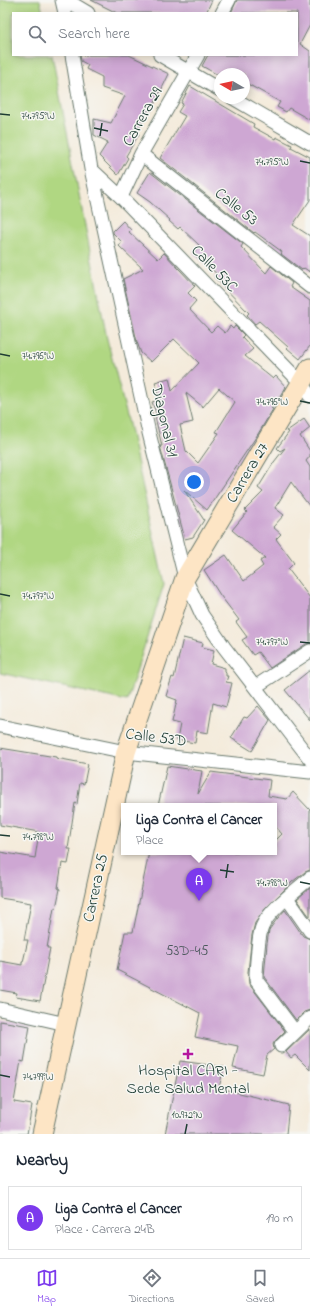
<!DOCTYPE html>
<meta charset="utf-8">
<style>
:root{--surface:#fff;--page:#f6f6f7;--text:#1f2937;--muted:#747a83;--line:#e0e1e3;--accent:#7c3aed}
body{margin:0;font-family:"Indie Flower",sans-serif;background:var(--page);color:var(--text)}
.compass{position:absolute;left:214px;top:68px;width:36px;height:36px;border-radius:50%;background:var(--surface);box-shadow:0 2px 10px #0003;rotate:279deg}
.you{position:absolute;left:194px;top:482px;width:14px;height:14px;margin:-10px;border:3px solid #fff;border-radius:50%;background:#1a73e8;box-shadow:0 0 0 6px #1a73e833}
.badge{display:grid;place-items:center;width:26px;height:26px;border-radius:50%;background:var(--accent);color:#fff;font-size:13px;font-weight:700}
.pin{position:absolute;translate:-50% -33px;filter:drop-shadow(0 1px 2px #0008)}
.pin::after{content:'';position:absolute;top:21px;width:14px;height:12px;background:inherit;clip-path:polygon(0 0,100% 0,50% 100%)}
.popup{position:absolute;left:121px;top:803px;width:156px;height:52px;box-sizing:border-box;display:grid;place-content:center;border-radius:0px;background:var(--surface);filter:drop-shadow(0 1px 3px #0005);font-size:13px;white-space:nowrap;color:var(--muted)}
.popup b{font-size:15px;color:var(--text)}
.popup::after{content:'';position:absolute;left:50%;top:100%;margin-left:-8px;border:8px solid transparent;border-top-color:var(--surface)}
.list{margin:0;padding:0;list-style:none}
h2{display:flex;justify-content:space-between;align-items:center;height:52px;margin:0;padding:0 16px;font-size:17px}
h2 small{font-size:13px;font-weight:400;color:var(--muted)}
.list li{display:grid;grid-template-columns:26px 1fr auto;gap:12px;align-items:center;box-sizing:border-box;height:64px;margin:0 8px 8px;padding:0 8px;border:1px solid var(--line);border-radius:0px}
.list b{display:block;font-size:15px;white-space:nowrap}
.list p{margin:0;font-size:13px;white-space:nowrap;color:var(--muted)}
.list em{font-size:13px;font-style:normal;color:var(--muted)}
.icon{flex:none;width:22px;height:22px;fill:none;stroke:currentColor;stroke-width:2;stroke-linecap:round;stroke-linejoin:round}
.map{position:relative;flex:none;width:310px;height:1134px;overflow:hidden}
.search{position:absolute;background:var(--surface);box-shadow:0 2px 10px #0003;left:12px;right:12px;top:12px;height:44px;display:flex;align-items:center;gap:10px;box-sizing:border-box;padding:0 14px;border-radius:0px;color:var(--muted);font-size:15px}
.sheet{height:124px;background:var(--surface)}
nav{display:flex;justify-content:space-around;align-items:center;box-sizing:border-box;height:56px;border-top:1px solid var(--line);background:var(--surface);font-size:11px;color:var(--muted)}
nav a{display:grid;justify-items:center;gap:2px}
nav .on{color:var(--accent)}
.map>svg:first-child{display:block}
.green{fill:#b0d782;stroke:#688a5b}
.building{fill:#cea7d3;fill-rule:evenodd}
.lines{fill:none;stroke-linecap:round;stroke-linejoin:round}
.street-casing{stroke:#6a7a6e;stroke-width:15}
.secondary-casing{stroke:#6a7a6e;stroke-width:21}
.street{stroke:#fff;stroke-width:13}
.secondary{stroke:#fde5c5;stroke-width:19}
.ticks{fill:none;stroke:#1f3d34;stroke-width:1.5}
.poi-dot{fill:#b5179e;stroke:#f6f6f2;stroke-width:1.5}
.labels{text-anchor:middle;dominant-baseline:central;stroke-width:3;stroke-linejoin:round;paint-order:stroke}
.number-label{font-size:14px;fill:#4b585c}
.street-label{font-size:16px;fill:#1f3d34;stroke:#f6f6f2}
.poi-label{font-size:16px;fill:#1f3d34;stroke:#f6f6f2}
.ticks-label{font-size:10px;text-anchor:middle;fill:#1f3d34;stroke:#f6f6f2;stroke-width:3;stroke-linejoin:round;paint-order:stroke}
</style>
<div class="map">
<svg width="310" height="1134" viewBox="0 0 310 1134">
<rect width="100%" height="100%" fill="#f6f6f2"/>
<filter id="ink" filterUnits="userSpaceOnUse"><feTurbulence type="fractalNoise" baseFrequency=".025" numOctaves="2"/><feDisplacementMap in="SourceGraphic" scale="8" xChannelSelector="R" yChannelSelector="G"/><feConvolveMatrix kernelMatrix="1 2 1 2 8 2 1 2 1" color-interpolation-filters="sRGB"/></filter>
<filter id="wash" filterUnits="userSpaceOnUse"><feTurbulence type="fractalNoise" baseFrequency=".012" numOctaves="4" result="noise"/><feDisplacementMap in="SourceGraphic" scale="16" xChannelSelector="R" yChannelSelector="G"/><feGaussianBlur stdDeviation="0.9" result="paint"/><feColorMatrix in="noise" values="0 0 0 0 0 0 0 0 0 0 0 0 0 0 0 0 0 1.4 0 .05"/><feComposite in="paint" operator="in"/></filter>
<g filter="url(#wash)">
<rect width="100%" height="100%" fill="#f4ebdb"/>
<!-- green -->
<path class="green" d="M0,0H40L43,13H13V55H52L107,339L129,424L164,584L127,701L0,673Z"/>
<g id="blocks">
<!-- building -->
<path class="building" d="M91,0H212L206,13H117Z
M237,0H310V25L300,44L310,51V120L289,108L286,112L277,107L280,102L244,82V74H216L202,66L208,55H297V13H231Z
M80,55H129L169,74L151,111L149,109L136,133L139,134L126,156L128,158L118,175L99,156L108,142L94,135V119L111,123L125,96L102,88V77L86,69L88,65L81,61Z
M190,86L254,124L253,127L275,139L276,137L292,145L291,147L310,157V200L293,225L310,236V272L304,268L302,270L281,254L282,253L281,251L255,232L254,233L160,158L185,116L178,112L183,104L181,103Z
M150,172L243,244L241,247L266,273L271,266L292,283L290,287L310,301V346L300,359L287,348L288,347L259,321L255,324L247,315L249,313L214,277L217,274L193,253L199,245L180,227L178,229L169,221L170,220L150,202L137,193Z
M123,221L131,230L129,232L158,259L164,253L195,286L188,293L196,301L189,309L211,332L217,326L225,333L230,326L233,329L235,326L244,335L242,337L253,349L245,356L273,379L276,376L286,387L276,403L271,408L273,409L258,434L207,510L184,490L204,520L193,537L185,539L160,446H162L155,417L157,416L152,402L159,400L155,382L169,378L172,391L199,363L174,339L151,362L141,353L137,342L123,279L143,269L119,246L122,242L113,233V231ZM219,388L235,402L216,432L219,433L198,463L186,451L180,425L193,422L186,393L203,407Z
M304,419L310,428L300,436L310,451V456L306,461L310,467V507L291,482L275,508L284,515L273,527L281,534L276,539L294,563L288,569L310,598V643L306,644L270,668L258,652L253,655L242,640L247,637L236,622L239,620L220,595L204,570L226,555L244,581L263,566L260,561L265,558L232,530L247,512L245,510L263,492L258,488L274,462L285,448L280,451L277,448L289,432L287,431Z
M183,638L203,643L202,647L214,650L211,664L225,668V672L226,673V676H228L226,682L232,683L226,707L213,703L208,733L197,731L195,743L177,740L180,724L172,722L177,700L166,696L172,677L174,678Z
M310,670V720L285,690Z
M258,706L270,720L252,751L231,738L244,717L247,718Z
M0,748L56,757V758L88,764L84,784L80,783L77,804L75,803L68,849H71L68,864L62,863L58,888L60,889L56,908H54L47,948H50L40,1001L16,997L17,993L0,990V961L22,965V962H23L28,940H24L31,903L0,898V852L35,858L39,832L0,825Z
M167,766L202,771L198,794L211,772L270,780L268,796L287,799L293,792L310,810V870L305,872L292,882L265,909L255,923L252,935L248,972L249,984L285,1031L275,1041L273,1044L274,1049L267,1055L263,1074L233,1068L238,1046L195,1037L200,1013L117,970L125,932H133L149,852H274V842L282,834L274,825V806H158Z
M310,888V917L297,899Z
M285,910L303,936L310,939V1010L304,1012L296,1020L264,977L267,944L269,930L277,919Z
M0,1021L30,1026L24,1062L21,1061L14,1102L32,1105L27,1134H0Z
M310,1029V1070L295,1055L291,1058L286,1052Z
M180,1061L224,1067L219,1088L289,1105L286,1134H165Z"/>
</g>
</g>
<g filter="url(#ink)">
<use href="#blocks" fill-opacity="0" stroke="#6a7a6e" stroke-width="1"/>
<g class="lines">
<defs>
<path id="street" d="M62,0L65,13
M66,0L88,13
M222,13L229,0
M72,55L91,169L149,433L185,578L202,615L224,647L310,759
M160,55L220,90
M233,98L310,143
M141,154L310,287
M91,169L121,197L301,383L310,396
M121,197L141,154L198,55
M255,687L310,651
M0,726L126,752L310,772
M287,898L310,931
M0,1009L66,1024
M295,1032L256,980V973C257,961 258,937 262,927C269,910 296,890 310,878
M281,1046L310,1018"/>
<path id="secondary" d="M42,1134L126,752L185,578L310,368"/>
</defs>
<!-- street casing -->
<use href="#street" class="street-casing"/>
<!-- secondary casing -->
<use href="#secondary" class="secondary-casing"/>
<!-- street -->
<use href="#street" class="street"/>
<!-- secondary -->
<use href="#secondary" class="secondary"/>
</g>
</g>
<!-- ticks -->
<path class="ticks" d="M0,114L10,115M94,128L108,131M100,136L102,123M300,161L310,163M0,354L10,356M300,401L310,403M0,594L10,596M300,642L310,643M0,835L10,836M220,870L234,872M226,878L228,864M300,882L310,884M0,1075L10,1077M185,1134L187,1124"/>
<!-- markers -->
<path class="poi-dot" d="M186 1048h4v4h4v4h-4v4h-4v-4h-4v-4h4z"/>
<g class="labels">
<!-- number labels -->
<g class="number-label">
<text x="187" y="951">53D-45</text>
</g>
<!-- street labels -->
<g class="street-label">
<text transform="translate(143 117) rotate(-61)">Carrera 29</text>
<text transform="translate(236 207) rotate(38)">Calle 53</text>
<text transform="translate(214 269) rotate(46)">Calle 53C</text>
<text transform="translate(164 421) rotate(77)">Diagonal 31</text>
<text transform="translate(248 473) rotate(-59)">Carrera 27</text>
<text transform="translate(156 738) rotate(7)">Calle 53D</text>
<text transform="translate(96 888) rotate(-78)">Carrera 25</text>
</g>
<!-- poi labels -->
<g class="poi-label">
<text x="188" y="1071">Hospital CARI -<tspan x="188" dy="18">Sede Salud Mental</tspan></text>
</g>
</g>
<g class="ticks-label">
<text x="38" y="119">74.795°W</text>
<text x="272" y="165">74.795°W</text>
<text x="38" y="359">74.796°W</text>
<text x="272" y="405">74.796°W</text>
<text x="38" y="599">74.797°W</text>
<text x="272" y="645">74.797°W</text>
<text x="38" y="840">74.798°W</text>
<text x="272" y="886">74.798°W</text>
<text x="38" y="1080">74.799°W</text>
<text x="187" y="1118">10.972°N</text>
</g>
</svg>
<svg class="compass" viewBox="-18 -18 36 36"><path d="M0-13l5 13h-10z" fill="#e53935"/><path d="M0 13l5-13h-10z" fill="#747a83"/></svg>
<div class="you"></div>
<div class="pin badge" style="left:199px;top:901px">A</div>
<div class="popup"><b>Liga Contra el Cancer</b>Place</div>
<div class="search"><svg class="icon" aria-label="search" viewBox="0 0 24 24"><circle cx="10" cy="10" r="6"/><path d="M15 15l6 6"/></svg>Search here</div>
</div>
<section class="sheet">
<h2>Nearby<small></small></h2>
<ul class="list">
<li><span class="badge">A</span><div><b>Liga Contra el Cancer</b><p>Place · Carrera 24B</p></div><em>190 m</em></li>
</ul>
</section>
<nav>
<a class="on"><svg class="icon" aria-label="map" viewBox="0 0 24 24"><path d="M3 6l6-2 6 2 6-2v14l-6 2-6-2-6 2zM9 4v14M15 6v14"/></svg>Map</a>
<a><svg class="icon" aria-label="directions" viewBox="0 0 24 24"><path d="M12 3l9 9-9 9-9-9zM9 14v-3h6M13 9l2 2-2 2"/></svg>Directions</a>
<a><svg class="icon" aria-label="saved" viewBox="0 0 24 24"><path d="M7 4h10v16l-5-4-5 4z"/></svg>Saved</a>
</nav>
